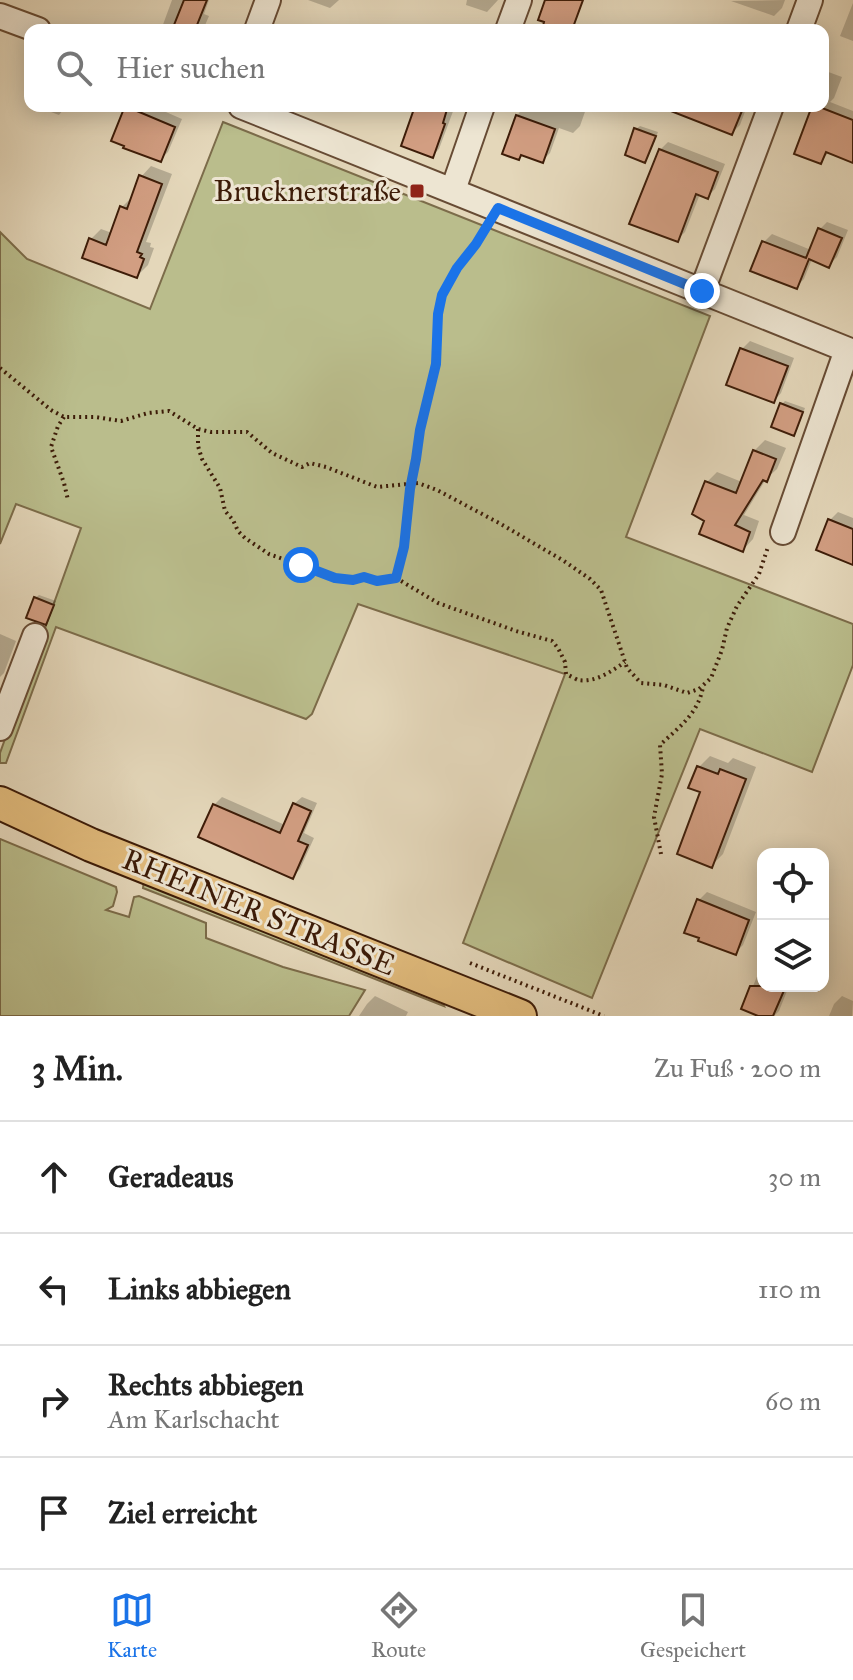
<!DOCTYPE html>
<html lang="de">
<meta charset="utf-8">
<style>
:root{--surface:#fff;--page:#f6f6f6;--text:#222;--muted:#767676;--line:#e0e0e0;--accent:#1a73e8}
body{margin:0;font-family:"IM FELL Great Primer",serif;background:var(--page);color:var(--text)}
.controls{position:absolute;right:24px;bottom:24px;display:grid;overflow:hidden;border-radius:16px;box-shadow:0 4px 20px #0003}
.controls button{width:72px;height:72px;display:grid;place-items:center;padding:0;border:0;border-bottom:2px solid var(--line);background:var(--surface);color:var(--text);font:40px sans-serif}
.stop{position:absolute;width:24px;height:24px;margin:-18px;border:6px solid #1a73e8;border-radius:50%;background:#fff}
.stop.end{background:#1a73e8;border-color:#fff;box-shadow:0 2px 8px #0008}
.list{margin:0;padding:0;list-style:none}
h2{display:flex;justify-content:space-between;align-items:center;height:104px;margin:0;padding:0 32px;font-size:34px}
h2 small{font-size:26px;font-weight:400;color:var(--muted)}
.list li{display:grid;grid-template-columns:52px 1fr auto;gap:24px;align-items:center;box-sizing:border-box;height:112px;padding:0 32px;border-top:2px solid var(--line)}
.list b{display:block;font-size:30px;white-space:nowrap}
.list p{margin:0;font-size:26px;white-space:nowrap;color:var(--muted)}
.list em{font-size:26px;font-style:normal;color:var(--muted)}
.icon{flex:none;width:44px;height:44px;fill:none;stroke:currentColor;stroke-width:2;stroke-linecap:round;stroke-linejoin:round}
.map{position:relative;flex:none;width:853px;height:1016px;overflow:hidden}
.search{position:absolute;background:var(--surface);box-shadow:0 4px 20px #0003;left:24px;right:24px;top:24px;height:88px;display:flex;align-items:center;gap:20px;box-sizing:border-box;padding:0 28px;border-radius:16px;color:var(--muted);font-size:30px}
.sheet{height:552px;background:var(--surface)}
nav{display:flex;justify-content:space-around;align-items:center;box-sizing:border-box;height:112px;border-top:2px solid var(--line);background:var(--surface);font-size:22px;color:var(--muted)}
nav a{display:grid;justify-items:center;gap:4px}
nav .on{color:var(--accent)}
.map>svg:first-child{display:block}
.green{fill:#babd8c;stroke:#7c6c4a;stroke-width:2}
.shadow{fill:#0003}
.building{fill:#d29e82;stroke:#3d1c08;stroke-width:2}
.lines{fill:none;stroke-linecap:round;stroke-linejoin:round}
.minor-casing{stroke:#674b34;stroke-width:28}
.major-casing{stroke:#3d1c08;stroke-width:36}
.path{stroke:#3d1c08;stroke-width:4;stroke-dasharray:2 4;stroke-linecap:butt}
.minor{stroke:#ede5d2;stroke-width:24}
.major{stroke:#e2bc7d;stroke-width:32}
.route{stroke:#1a73e8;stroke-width:10}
.poi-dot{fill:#8f2418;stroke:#ede5d2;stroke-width:3}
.labels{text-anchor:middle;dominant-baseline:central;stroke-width:6;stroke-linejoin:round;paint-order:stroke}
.poi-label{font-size:30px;fill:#3d1c08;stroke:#ede5d2;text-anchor:end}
.street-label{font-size:30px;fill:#3d1c08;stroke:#ede5d2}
</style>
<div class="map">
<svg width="853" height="1016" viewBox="0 0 853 1016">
<rect width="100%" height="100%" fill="#e4d7ba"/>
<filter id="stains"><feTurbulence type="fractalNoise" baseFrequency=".0025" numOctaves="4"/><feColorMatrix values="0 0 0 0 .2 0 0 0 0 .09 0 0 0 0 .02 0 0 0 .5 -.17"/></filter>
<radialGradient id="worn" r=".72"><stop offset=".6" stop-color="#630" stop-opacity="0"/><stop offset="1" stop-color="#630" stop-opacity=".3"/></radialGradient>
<!-- green -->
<path class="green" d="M223,122L710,316L626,537L853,624V665L812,772L700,729L592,998L463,943L565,674L358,604L312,714L306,719L56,627L6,763H0V753L81,528L16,504L0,544V232L27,259L150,309Z
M0,839L116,887L117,892L113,906L106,910L129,917L134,897L139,896L206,923V938L283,967L365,990L349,1016H0Z
M144,880L441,1000L444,1006L143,888Z"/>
<!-- shadow -->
<path class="shadow" d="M172,0H209L204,14L209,16L203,30H161Z
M308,0H339L330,8Z
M467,0H498L487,12L466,5Z
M785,0L782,8L774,16L731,1Z
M853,3V41L840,36Z
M823,70L842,77L834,98L830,102L853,111V161L829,152L821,161L814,106H823Z
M35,106H66L59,115Z
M127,106H152L182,119L168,152L160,160L113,140Z
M411,106H455L439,149L433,155L415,113L409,111Z
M524,106H587L580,126L573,133L559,128L550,153L543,160L517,116Z
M690,106H747L740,125L732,133Z
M640,126L658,132L648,157L645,161L636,129Z
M668,142L725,164L715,189L707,197L700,194L685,232L677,240L660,150Z
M151,166L172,174L146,242L151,243L150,247L154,248L148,265L137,276L90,240L101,229L112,233L122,207L134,195L141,177Z
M827,222L848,230L837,257L829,265L812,259L804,279L796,287L764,242L772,234L811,250L820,229Z
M750,341L794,358L781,393L774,401L742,349Z
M785,401L805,408L797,430L793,433L782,404Z
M765,440L786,448L777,469L766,479L744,515L759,521L753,539L743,550L707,520V482L717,472L742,482L754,451Z
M838,512L853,518V557L830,520Z
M39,595L56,601L49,619L46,623L35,598Z
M0,634L16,641L4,673L0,677Z
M710,756L728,763L733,758L756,767L723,854L711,866L699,767Z
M222,797L285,825L294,804L302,797L317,803L304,833L314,838L300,869L293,876L214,805Z
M707,892L756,912L743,945L735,953L702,937L699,900Z
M763,968V986H789L779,1011L774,1016H763L744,1008L758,974Z
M375,996L408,1012L406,1016H359L367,1004Z
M842,996L853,1001L852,1016H829L834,1004Z"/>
<!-- building -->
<path class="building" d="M184,0H207L195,30H172Z
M545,0H583L572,30H542L544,22L538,20Z
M125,106L175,127L161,162L123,148L124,146L111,141Z
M415,106H448L443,123L445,124L433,158L401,146Z
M664,106H744L732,135L663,108Z
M812,106H817L853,120V163L826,152L821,164L794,154Z
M516,115L555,129L543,163L521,155L519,160L502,154Z
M634,128L656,136L645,163L625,155Z
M659,149L718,172L708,199L696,194L678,242L629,224Z
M139,175L162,184L137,252L142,254L140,257L144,259L137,278L82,258L89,238L106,245L120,206L127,209Z
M818,228L842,238L829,268L809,259L797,289L750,271L762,241L806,258Z
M740,348L788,366L774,403L726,385Z
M780,403L803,412L794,436L771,427Z
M753,450L776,459L767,482L763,480L735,525L750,532L743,552L699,534L704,521L692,514L705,481L736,493Z
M828,519L853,529V565L816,550Z
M34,597L54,605L46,625L26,618Z
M697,766L718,774L720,769L746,779L712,868L677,854L700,792L688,788Z
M293,803L311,811L298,841L308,845L293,879L198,837L213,804L280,833Z
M697,899L749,920L736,955L698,941L699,938L684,933Z
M750,986H786L773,1016H758L741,1009Z"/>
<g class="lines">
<defs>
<path id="minor" d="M0,16L38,30
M257,30L268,0
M508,30L519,0
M799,30L810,0
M241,106L853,352
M453,190L482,106
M702,291L771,106
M783,532L847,350
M0,728L35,636"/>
<path id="major" d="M0,803L91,845L520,1016"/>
</defs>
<!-- minor casing -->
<use href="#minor" class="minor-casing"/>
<!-- major casing -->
<use href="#major" class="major-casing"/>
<!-- path -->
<path class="path" d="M0,368L51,410L64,417H95L121,421L148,413L169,411L198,429L211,432H247L272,453L302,467L310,463L326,467L377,487L418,483L437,490L499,523L564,561L590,579L601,590L627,668L641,683L664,685L687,693L699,689L711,678L722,650L727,628L737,606L759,574L768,547
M64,417L58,426L51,447L64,483L68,500
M198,429V446L202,459L220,488L225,511L233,520L238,531L245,538L269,554L335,578L353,580L364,577L377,581L396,578L404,547L410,489L416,459L420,430L436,364L438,314L442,295L457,268L485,230
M396,578L438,603L516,631L552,641L558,648L565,662L566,674C567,674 577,680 578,680C595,683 612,671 625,662
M661,854L654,817L662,774L660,745C679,727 698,714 703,687
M470,963L604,1016"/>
<!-- minor -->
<use href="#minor" class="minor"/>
<!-- major -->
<use href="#major" class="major"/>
</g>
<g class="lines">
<!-- route -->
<path class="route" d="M301,565L335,578L353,580L364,577L377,581L396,578L404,547L410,489L416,459L420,430L436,364L438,314L442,295L457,268L476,244L498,208L702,291"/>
</g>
<!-- markers -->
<rect class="poi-dot" x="409" y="183" width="16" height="16" rx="4"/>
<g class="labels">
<!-- poi labels -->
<g class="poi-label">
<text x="401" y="191">Brucknerstraße</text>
</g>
<!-- street labels -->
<g class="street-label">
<text transform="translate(259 912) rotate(22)">RHEINER STRASSE</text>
</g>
</g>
<rect width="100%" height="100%" filter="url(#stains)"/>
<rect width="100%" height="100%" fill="url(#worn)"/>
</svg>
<div class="controls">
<button><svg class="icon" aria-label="locate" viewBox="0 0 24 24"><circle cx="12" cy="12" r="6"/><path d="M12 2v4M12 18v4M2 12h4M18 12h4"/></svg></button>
<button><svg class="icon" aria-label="layers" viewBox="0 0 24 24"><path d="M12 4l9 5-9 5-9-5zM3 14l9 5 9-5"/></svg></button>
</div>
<div class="stop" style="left:301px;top:565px"></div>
<div class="stop end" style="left:702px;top:291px"></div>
<div class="search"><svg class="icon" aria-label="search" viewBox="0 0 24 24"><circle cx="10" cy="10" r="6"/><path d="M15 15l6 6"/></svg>Hier suchen</div>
</div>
<section class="sheet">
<h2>3 Min.<small>Zu Fuß · 200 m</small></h2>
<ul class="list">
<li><svg class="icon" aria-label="ahead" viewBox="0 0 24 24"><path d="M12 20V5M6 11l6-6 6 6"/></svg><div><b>Geradeaus</b></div><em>30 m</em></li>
<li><svg class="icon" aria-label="left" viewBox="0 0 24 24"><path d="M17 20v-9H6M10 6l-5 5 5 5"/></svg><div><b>Links abbiegen</b></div><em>110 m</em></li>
<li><svg class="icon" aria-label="right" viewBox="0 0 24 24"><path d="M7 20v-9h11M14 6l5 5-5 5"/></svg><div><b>Rechts abbiegen</b><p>Am Karlschacht</p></div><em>60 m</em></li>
<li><svg class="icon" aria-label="arrive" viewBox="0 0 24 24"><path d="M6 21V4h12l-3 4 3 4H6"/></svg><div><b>Ziel erreicht</b></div></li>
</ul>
</section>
<nav>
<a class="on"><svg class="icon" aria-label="map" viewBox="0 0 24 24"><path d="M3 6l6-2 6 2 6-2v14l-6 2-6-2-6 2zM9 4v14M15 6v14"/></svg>Karte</a>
<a><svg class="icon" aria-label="directions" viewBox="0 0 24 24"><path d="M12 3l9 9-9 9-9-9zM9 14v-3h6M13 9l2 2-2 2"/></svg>Route</a>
<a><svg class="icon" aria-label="saved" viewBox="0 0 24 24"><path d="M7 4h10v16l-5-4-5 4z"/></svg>Gespeichert</a>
</nav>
